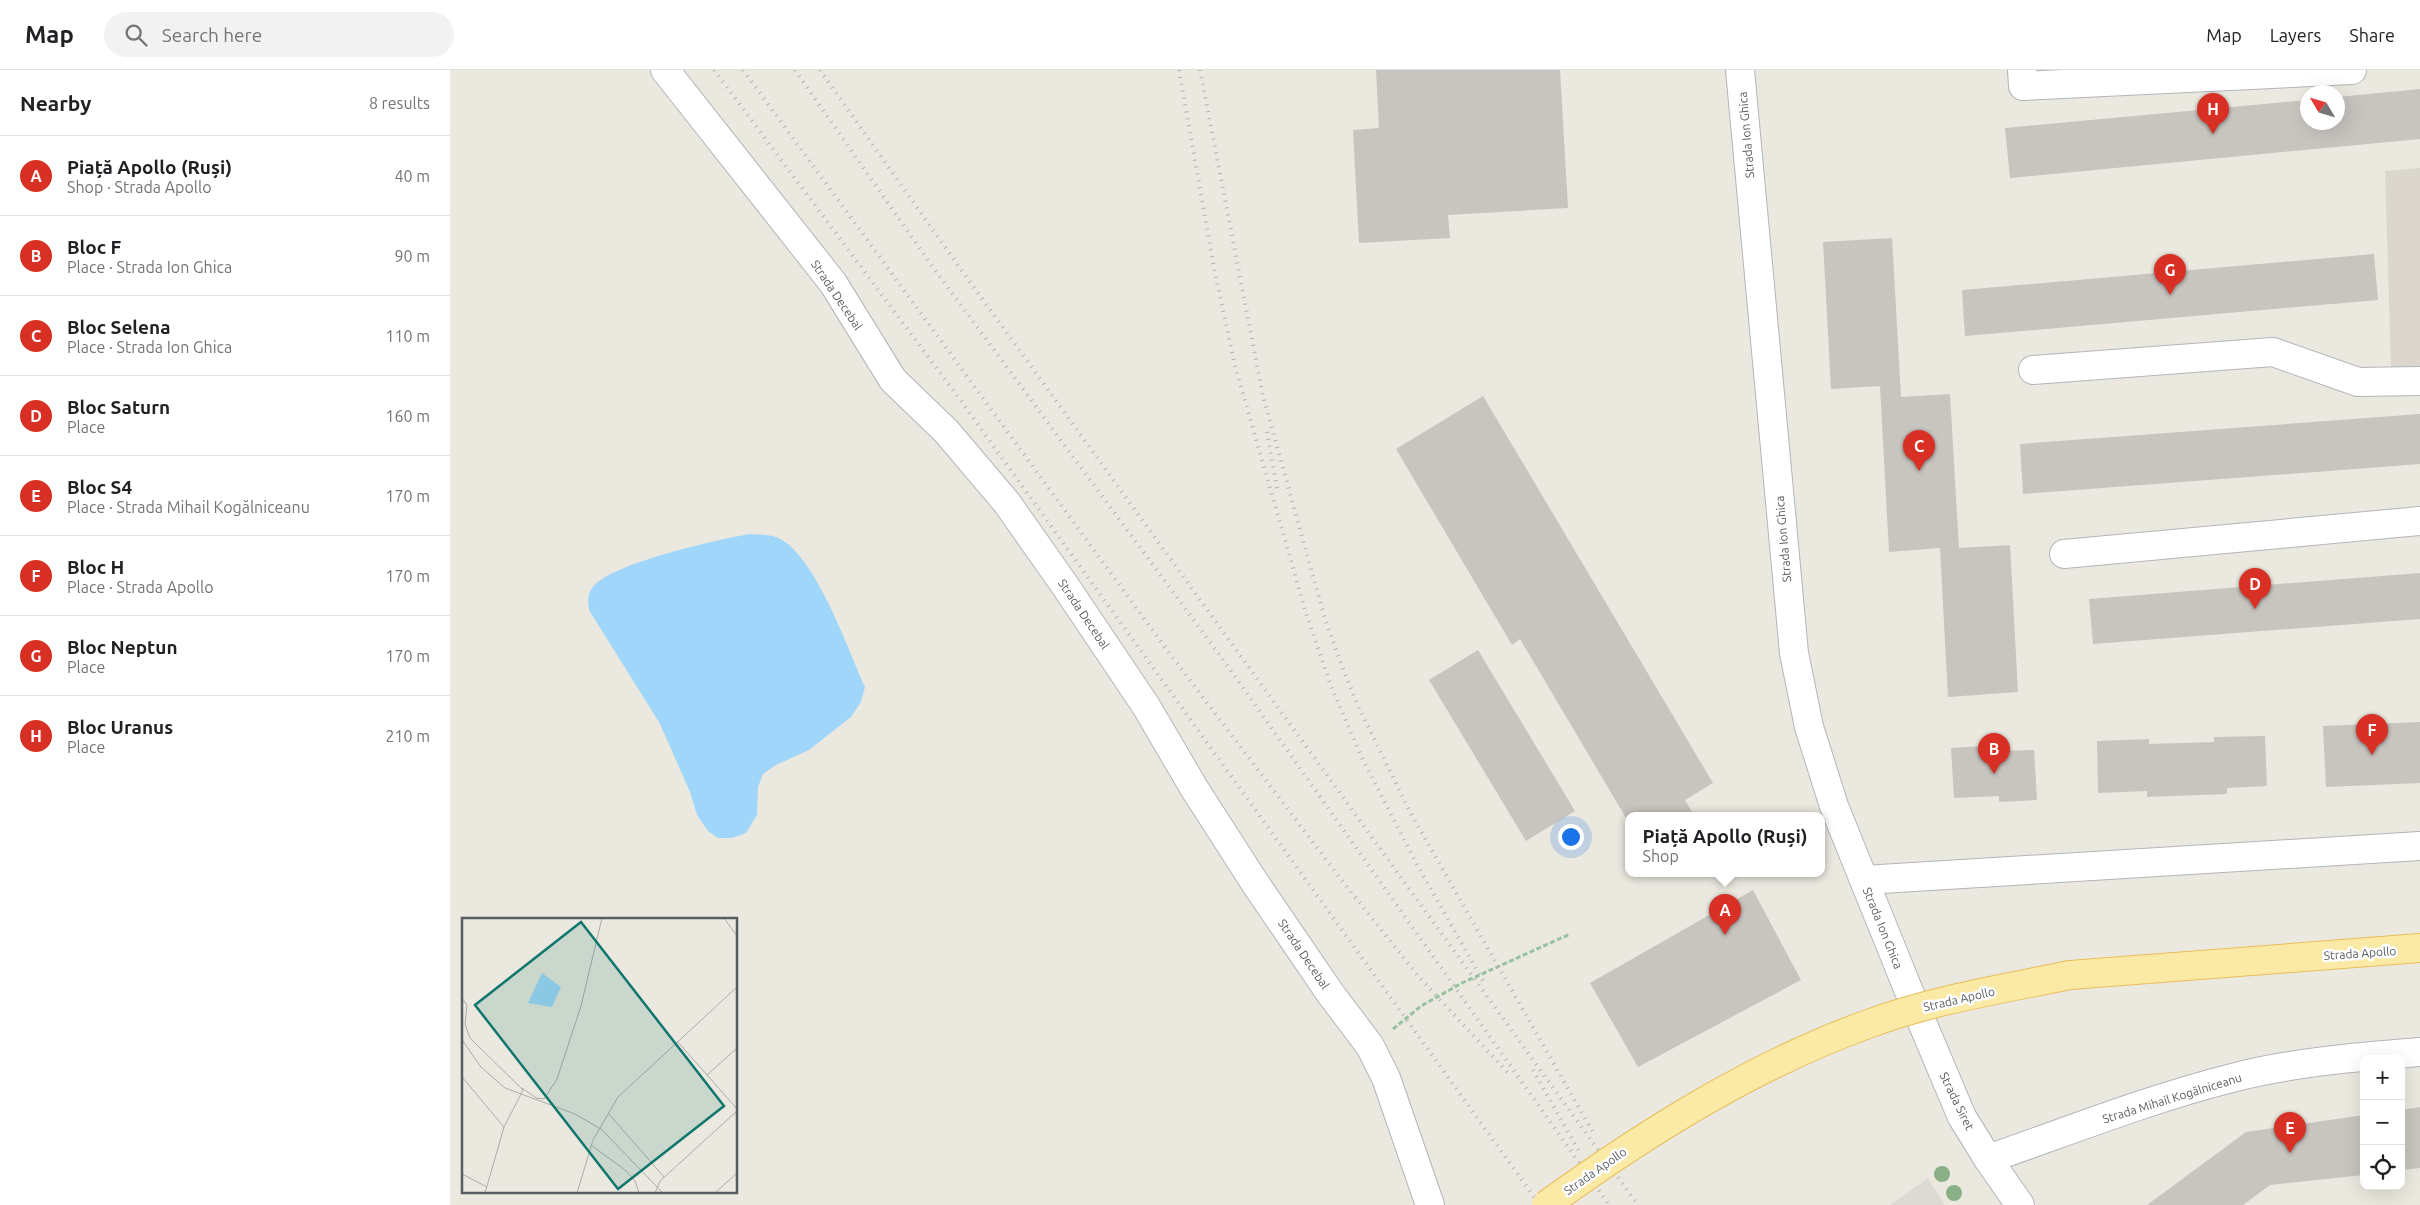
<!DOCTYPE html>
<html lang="en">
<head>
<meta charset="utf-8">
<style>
  :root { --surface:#fff; --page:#f2f2f2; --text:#202124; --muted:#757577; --line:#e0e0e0; --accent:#d93025 }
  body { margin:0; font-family:Ubuntu,sans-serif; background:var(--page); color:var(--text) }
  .controls { position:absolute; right:15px; bottom:15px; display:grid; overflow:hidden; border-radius:10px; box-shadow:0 5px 20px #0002 }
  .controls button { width:45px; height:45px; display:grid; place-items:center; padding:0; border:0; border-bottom:1px solid var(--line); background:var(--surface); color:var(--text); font:25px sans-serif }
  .compass { position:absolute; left:1850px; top:15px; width:45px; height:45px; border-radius:50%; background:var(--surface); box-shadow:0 5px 20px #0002; rotate:308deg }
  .you { position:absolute; left:1120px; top:766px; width:18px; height:18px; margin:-12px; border:4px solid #fff; border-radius:50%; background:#1a73e8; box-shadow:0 0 0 8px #1a73e833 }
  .badge { display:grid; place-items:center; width:32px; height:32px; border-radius:50%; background:var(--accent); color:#fff; font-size:16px; font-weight:700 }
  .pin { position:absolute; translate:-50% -41px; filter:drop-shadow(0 1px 2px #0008) }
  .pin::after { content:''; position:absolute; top:26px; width:18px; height:15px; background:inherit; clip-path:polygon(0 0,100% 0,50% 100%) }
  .popup { position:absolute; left:1175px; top:742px; width:200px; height:65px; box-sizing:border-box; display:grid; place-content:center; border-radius:10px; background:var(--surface); filter:drop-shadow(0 1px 4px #0005); font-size:16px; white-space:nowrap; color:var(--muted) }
  .popup b { font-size:19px; color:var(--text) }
  .popup::after { content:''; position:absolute; left:50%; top:100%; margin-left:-10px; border:10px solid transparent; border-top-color:var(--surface) }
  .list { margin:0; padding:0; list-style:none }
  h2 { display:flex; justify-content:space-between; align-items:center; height:65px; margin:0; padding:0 20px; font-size:21px }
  h2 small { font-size:16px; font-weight:400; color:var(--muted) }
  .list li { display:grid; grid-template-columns:32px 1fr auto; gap:15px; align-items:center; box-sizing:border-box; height:80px; padding:0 20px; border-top:1px solid var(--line) }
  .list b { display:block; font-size:19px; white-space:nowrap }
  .list p { margin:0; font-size:16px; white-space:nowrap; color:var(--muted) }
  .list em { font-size:16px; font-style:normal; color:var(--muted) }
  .icon { flex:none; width:28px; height:28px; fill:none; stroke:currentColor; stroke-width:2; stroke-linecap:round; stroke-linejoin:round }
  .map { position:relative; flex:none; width:1970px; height:1135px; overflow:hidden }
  header { display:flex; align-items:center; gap:30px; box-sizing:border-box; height:70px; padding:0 25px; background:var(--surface); border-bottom:1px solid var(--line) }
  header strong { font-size:24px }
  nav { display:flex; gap:28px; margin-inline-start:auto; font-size:18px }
  .search { width:350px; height:45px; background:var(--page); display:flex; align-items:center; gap:12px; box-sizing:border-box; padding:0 18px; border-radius:28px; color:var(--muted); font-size:19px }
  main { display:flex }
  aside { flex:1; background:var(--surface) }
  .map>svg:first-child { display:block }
  .industrial { fill:#dcdad4 }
  .education { fill:#dbd7ce }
  .water { fill:#a0d6fa }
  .building { fill:#c8c4bf }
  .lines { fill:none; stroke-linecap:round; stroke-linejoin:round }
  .minor-casing { stroke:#b2b6ba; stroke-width:30 }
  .major-casing { stroke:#e9bd5a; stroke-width:30 }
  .path { stroke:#96c2a1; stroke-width:3; stroke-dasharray:5 2.5; stroke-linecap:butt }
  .minor { stroke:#fff; stroke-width:28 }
  .major { stroke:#fbeaa5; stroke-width:28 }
  .rail { stroke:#b1b2b2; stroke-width:4; stroke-dasharray:1 6; stroke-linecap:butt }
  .major-bridge-casing { stroke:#e9bd5a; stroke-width:30; stroke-linecap:butt }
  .major-bridge { stroke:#fbeaa5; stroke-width:28 }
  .tree { fill:#89af84 }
  .labels { text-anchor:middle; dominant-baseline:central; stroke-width:5; stroke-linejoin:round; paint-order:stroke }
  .street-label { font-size:12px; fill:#585c60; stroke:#fff }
  .inset-road { fill:none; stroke:#acaca8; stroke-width:1 }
  .view { fill:#0f766e; fill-opacity:0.15; stroke:#0f766e; stroke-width:2.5 }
  .inset-edge { fill:none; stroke:#585c60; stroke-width:2.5 }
</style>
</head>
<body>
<header>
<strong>Map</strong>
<div class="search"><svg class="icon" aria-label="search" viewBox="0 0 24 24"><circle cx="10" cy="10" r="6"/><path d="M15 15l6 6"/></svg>Search here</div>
<nav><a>Map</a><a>Layers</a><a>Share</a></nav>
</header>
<main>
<aside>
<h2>Nearby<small>8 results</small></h2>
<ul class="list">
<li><span class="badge">A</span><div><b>Piață Apollo (Ruși)</b><p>Shop · Strada Apollo</p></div><em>40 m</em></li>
<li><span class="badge">B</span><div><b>Bloc F</b><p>Place · Strada Ion Ghica</p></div><em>90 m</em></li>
<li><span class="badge">C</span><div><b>Bloc Selena</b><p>Place · Strada Ion Ghica</p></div><em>110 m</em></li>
<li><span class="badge">D</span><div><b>Bloc Saturn</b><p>Place</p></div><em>160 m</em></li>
<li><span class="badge">E</span><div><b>Bloc S4</b><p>Place · Strada Mihail Kogălniceanu</p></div><em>170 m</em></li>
<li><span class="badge">F</span><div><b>Bloc H</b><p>Place · Strada Apollo</p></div><em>170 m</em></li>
<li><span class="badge">G</span><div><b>Bloc Neptun</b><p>Place</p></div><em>170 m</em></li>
<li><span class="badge">H</span><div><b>Bloc Uranus</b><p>Place</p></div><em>210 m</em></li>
</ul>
</aside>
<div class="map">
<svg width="1970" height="1135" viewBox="0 0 1970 1135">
  <rect width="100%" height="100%" fill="#ebe8df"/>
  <path class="industrial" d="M1478 1108 1495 1135H1440Z"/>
  <path class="education" d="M1970 98V297L1941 299 1935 101Z"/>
  <path class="water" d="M300 464C308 465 319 464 326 467 365 482 398 580 415 617L411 632 401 647 359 680 326 695 313 704 308 717 307 745 296 763 282 768H268L258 761 247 745 240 722 210 654 139 540C138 532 137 525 142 518 158 494 269 469 300 464Z"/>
  <g class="building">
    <path d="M926 0H1110L1118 138 998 145 1000 168 909 173 903 60 929 58Z"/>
    <path d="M1970 19V69L1560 108 1555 58 1858 30V52H1888V27Z"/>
    <path d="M1442 168 1451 327 1500 324 1509 478 1560 475 1568 622 1498 627 1490 478 1439 482 1430 316 1381 319 1373 172Z"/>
    <path d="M1924 184 1928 230 1515 266 1512 220Z"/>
    <path d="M1033 326 1263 713 1235 730 1244 745 1242 746H1179V753L1070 569 1062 575 946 379Z"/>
    <path d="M1970 344V394L1573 424 1570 374Z"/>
    <path d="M1970 503V549L1643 574 1639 529Z"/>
    <path d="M1028 580 1125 741 1076 771 979 610Z"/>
    <path d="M1970 652V713L1876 717 1873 656Z"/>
    <path d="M1815 666 1817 716 1777 718V724L1697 727V721L1648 723 1647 671 1699 669V674L1764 672V667Z"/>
    <path d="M1551 675V681L1584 680 1587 730 1549 732V726L1504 728 1501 678Z"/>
    <path d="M1303 820 1351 910 1188 997 1140 913Z"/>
    <path d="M1970 1037V1098L1951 1100V1040Z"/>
    <path d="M1914 1045V1105L1820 1115 1793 1135H1697L1796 1062Z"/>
  </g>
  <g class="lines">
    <g class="minor-casing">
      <g id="minor">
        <path d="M215 0 383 213 443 310 496 361 557 433 616 517 696 636 744 718 805 813 880 923 920 976 936 1008 980 1135"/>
        <path d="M1290 0 1344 583 1359 657 1384 736 1458 919 1512 1047 1538 1089 1570 1135"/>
        <path d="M1572 0 1573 16 1902 0"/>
        <path d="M1583 300 1823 282 1908 312 1970 311"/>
        <path d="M1614 484 1970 451"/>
        <path d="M1414 810 1970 776"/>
        <path d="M1538 1089C1619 1061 1699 1029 1782 1008 1844 992 1907 987 1970 982"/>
      </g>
    </g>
    <g class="major-casing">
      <path id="major" d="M1620 905 1970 878"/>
    </g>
    <path class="path" d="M943 959 971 936 1012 913 1120 864"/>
    <use href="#minor" class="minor"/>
    <use href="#major" class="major"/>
    <g class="rail">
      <path d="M264 0 503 320 1090 1135"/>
      <path d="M293 0 717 580 893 812 969 907 1058 1003"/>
      <path d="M345 0 482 196 774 591 1159 1135"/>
      <path d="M370 0 507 194 1188 1135"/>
      <path d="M729 0 764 198 785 296 856 543 881 616 911 686 965 791 1033 911"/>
      <path d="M750 0 813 326 875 549 892 596 908 636 960 742 1145 1066"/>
      <path d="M817 362 828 424"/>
      <path d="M1083 1000 1130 1083"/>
    </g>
    <g class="major-bridge-casing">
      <path id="major-bridge" d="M1096 1135C1196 1063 1302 996 1418 954 1482 930 1552 919 1620 905"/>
    </g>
    <use href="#major-bridge" class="major-bridge"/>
  </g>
  <g class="tree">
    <circle cx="1492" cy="1104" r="8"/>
    <circle cx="1504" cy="1123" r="8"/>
  </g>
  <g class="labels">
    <g class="street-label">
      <text transform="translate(1296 65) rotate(-95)">Strada Ion Ghica</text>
      <text transform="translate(387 225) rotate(56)">Strada Decebal</text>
      <text transform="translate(1333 469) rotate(-95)">Strada Ion Ghica</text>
      <text transform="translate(634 544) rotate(56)">Strada Decebal</text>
      <text transform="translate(1433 858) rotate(68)">Strada Ion Ghica</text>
      <text transform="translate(1910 883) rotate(-4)">Strada Apollo</text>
      <text transform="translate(854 884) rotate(56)">Strada Decebal</text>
      <text transform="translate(1509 929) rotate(-13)">Strada Apollo</text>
      <text transform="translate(1722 1028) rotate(-17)">Strada Mihail Kogălniceanu</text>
      <text transform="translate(1507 1031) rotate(64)">Strada Siret</text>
      <text transform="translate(1145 1101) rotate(-35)">Strada Apollo</text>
    </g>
  </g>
  <g transform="translate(12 848)">
    <rect width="275" height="275" fill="#ebe8df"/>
    <path d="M80 55 99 69 90 89 66 85Z" fill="#a0d6fa"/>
    <path class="inset-road" d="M262 0 275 18M0 80 5 87 3 106 8 120 61 172 42 209 23 275M0 122 19 149 43 170 113 196 139 211 201 275M215 123 275 191M245 157 275 130M0 159 42 209M60 170 74 180 82 181 95 161 119 88 140 0M146 195 202 259M129 227 163 252 173 263 177 275M0 256 25 269M115 275 131 222 156 179 275 69M193 275 198 263 275 193M253 275 275 255"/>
    <path class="view" d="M119 4 262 188 156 271 13 87Z"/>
    <rect width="275" height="275" class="inset-edge"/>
  </g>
</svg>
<div class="controls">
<button>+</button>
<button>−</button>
<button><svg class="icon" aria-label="locate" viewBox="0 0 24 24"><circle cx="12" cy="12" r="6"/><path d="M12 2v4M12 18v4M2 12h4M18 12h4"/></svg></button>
</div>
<svg class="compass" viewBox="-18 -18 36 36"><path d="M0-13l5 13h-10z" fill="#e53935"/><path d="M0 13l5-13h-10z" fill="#757577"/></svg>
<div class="you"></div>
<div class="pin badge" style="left:1275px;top:865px">A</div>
<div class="popup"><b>Piață Apollo (Ruși)</b>Shop</div>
<div class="pin badge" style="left:1544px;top:704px">B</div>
<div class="pin badge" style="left:1469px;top:401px">C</div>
<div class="pin badge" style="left:1805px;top:539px">D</div>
<div class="pin badge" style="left:1840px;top:1083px">E</div>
<div class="pin badge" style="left:1922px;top:685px">F</div>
<div class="pin badge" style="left:1720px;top:225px">G</div>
<div class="pin badge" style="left:1763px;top:64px">H</div>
</div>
</main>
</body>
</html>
